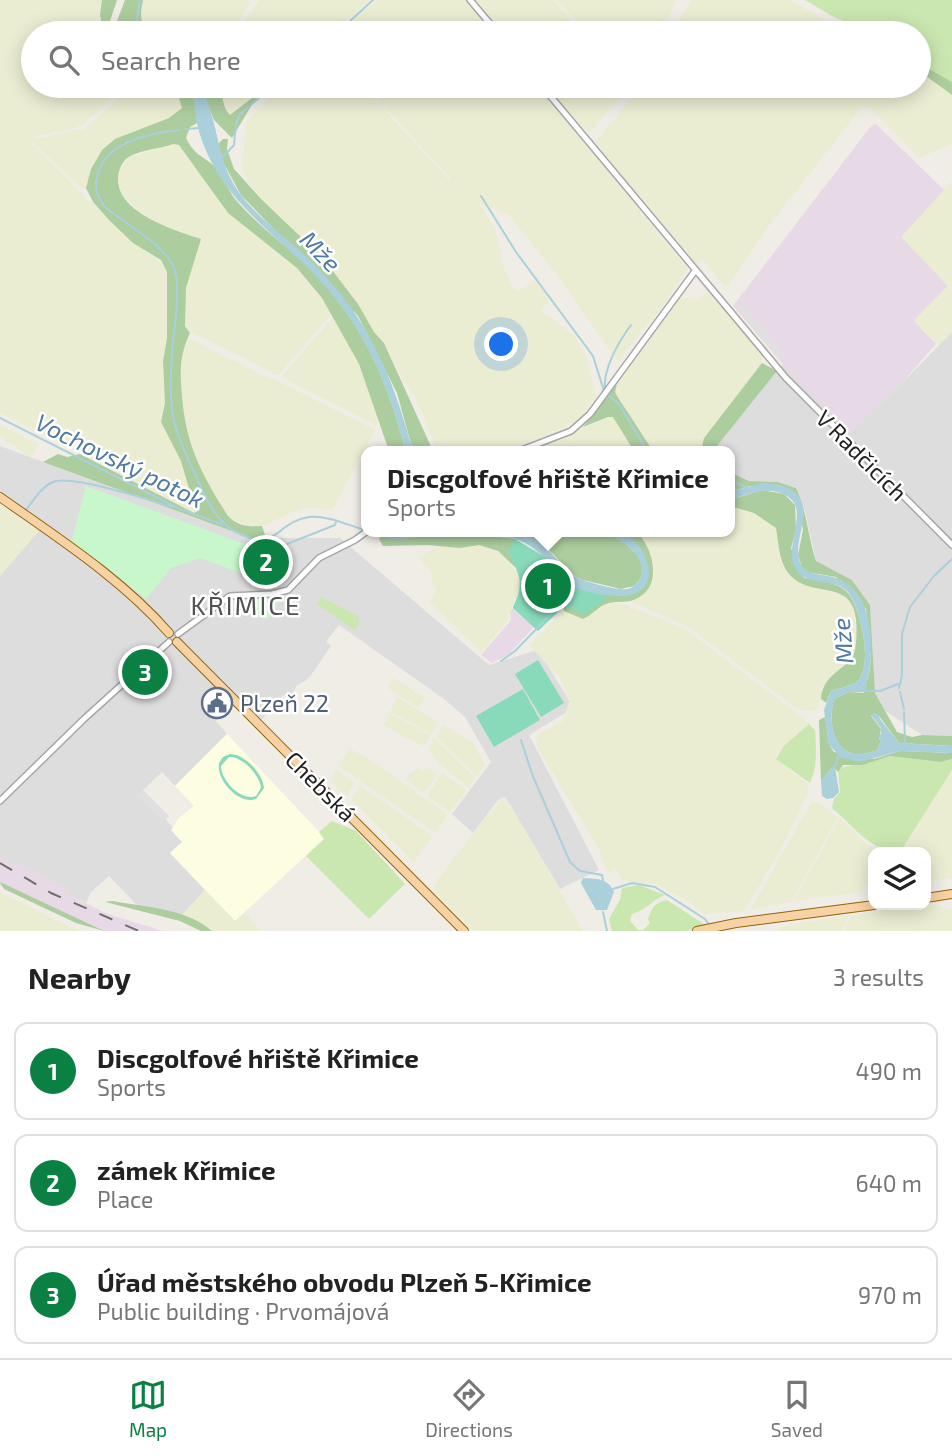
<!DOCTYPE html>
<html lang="en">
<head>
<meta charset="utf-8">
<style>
  :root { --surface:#fff; --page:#f6f6f6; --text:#222; --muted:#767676; --line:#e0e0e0; --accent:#0b8043 }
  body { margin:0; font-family:"Exo 2",sans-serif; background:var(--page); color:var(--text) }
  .controls { position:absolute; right:21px; bottom:21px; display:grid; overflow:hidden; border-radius:14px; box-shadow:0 4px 18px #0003 }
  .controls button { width:63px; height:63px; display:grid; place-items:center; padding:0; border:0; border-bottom:2px solid var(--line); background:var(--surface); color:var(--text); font:35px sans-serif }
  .you { position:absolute; left:502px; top:345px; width:24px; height:24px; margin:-18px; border:5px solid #fff; border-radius:50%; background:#1a73e8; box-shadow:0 0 0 10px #1a73e833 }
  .badge { display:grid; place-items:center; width:46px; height:46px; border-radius:50%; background:var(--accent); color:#fff; font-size:23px; font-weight:700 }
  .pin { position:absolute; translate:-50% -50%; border:4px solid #fff; box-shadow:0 2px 7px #0006 }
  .popup { position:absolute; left:361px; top:446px; width:374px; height:91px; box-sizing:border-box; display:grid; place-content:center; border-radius:14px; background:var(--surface); filter:drop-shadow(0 2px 5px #0005); font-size:23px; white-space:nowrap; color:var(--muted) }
  .popup b { font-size:26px; color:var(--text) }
  .popup::after { content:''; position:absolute; left:50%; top:100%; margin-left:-14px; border:14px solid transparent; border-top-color:var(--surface) }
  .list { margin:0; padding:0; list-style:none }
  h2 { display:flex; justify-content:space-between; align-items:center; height:91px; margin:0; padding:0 28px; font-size:30px }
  h2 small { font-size:23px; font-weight:400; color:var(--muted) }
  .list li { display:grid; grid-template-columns:46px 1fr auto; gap:21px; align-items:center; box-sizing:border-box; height:98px; margin:0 14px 14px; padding:0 14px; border:2px solid var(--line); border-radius:14px }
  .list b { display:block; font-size:26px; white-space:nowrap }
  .list p { margin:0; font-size:23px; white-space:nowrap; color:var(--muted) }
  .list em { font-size:23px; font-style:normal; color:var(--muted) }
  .icon { flex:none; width:38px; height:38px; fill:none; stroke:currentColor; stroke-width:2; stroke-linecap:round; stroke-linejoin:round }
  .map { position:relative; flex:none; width:952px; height:931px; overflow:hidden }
  .search { position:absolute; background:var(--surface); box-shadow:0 4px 18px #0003; left:21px; right:21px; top:21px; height:77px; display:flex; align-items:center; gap:18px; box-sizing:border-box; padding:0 24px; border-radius:38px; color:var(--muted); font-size:26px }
  .sheet { height:427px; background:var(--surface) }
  nav { display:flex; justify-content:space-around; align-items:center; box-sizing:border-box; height:98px; border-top:2px solid var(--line); background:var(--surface); font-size:19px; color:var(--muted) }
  nav a { display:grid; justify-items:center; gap:4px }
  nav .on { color:var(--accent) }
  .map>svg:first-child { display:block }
  .residential { fill:#dedddd }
  .industrial { fill:#e8d9e6 }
  .education { fill:#fdfde2 }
  .farmland { fill:#ebedd3 }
  .grass { fill:#cbe7b0 }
  .forest { fill:#accd9e }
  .park { fill:#c7f7ca }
  .pitch { fill:#89daba; fill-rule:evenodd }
  .parking { fill:#e0e0e0 }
  .water { fill:#aad0db }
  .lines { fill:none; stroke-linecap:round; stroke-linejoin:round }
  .stream { stroke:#aad0db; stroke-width:2 }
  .minor-casing { stroke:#a7a7a7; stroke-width:8 }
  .major-casing { stroke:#936409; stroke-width:10 }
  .minor { stroke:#fff; stroke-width:5 }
  .major { stroke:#f7d2a5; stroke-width:8 }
  .rail { stroke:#6e6e6e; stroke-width:2; stroke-dasharray:14 14; stroke-linecap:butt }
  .labels { text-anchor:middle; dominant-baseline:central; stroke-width:5; stroke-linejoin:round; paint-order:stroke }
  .street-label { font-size:23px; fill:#202020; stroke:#fff }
  .service-label { font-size:23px; fill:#4e5e75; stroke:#fff; text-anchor:start }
  .water-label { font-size:24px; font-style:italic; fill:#4e7aa3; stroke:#fff }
  .quarter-label { font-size:26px; letter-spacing:2px; fill:#535353; stroke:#fff }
</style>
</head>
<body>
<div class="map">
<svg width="952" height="931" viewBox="0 0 952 931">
  <rect width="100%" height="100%" fill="#f0ede7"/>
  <g class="residential">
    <path d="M952 332V736L922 735 884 710 875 693 870 605 852 580 816 561 805 511 796 488 778 482 749 481 730 472V451H713L783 364 794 377 899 386Z"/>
    <path d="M0 446 251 538H340L489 665 534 651 542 656 570 702 569 705 567 712 529 735 599 870 560 889 505 797 498 800 473 833 452 814 491 762 465 717 444 699 339 625 326 642 331 646 311 675 305 681 297 685 290 699 283 695 259 723 237 701 216 721 227 734 175 786 162 772 142 791 173 828 171 830 182 842 170 853 205 890 182 915 138 906 109 876 91 892 86 903 68 895 67 890 17 863 0 879V574L41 526 0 494Z"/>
  </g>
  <g class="industrial">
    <path d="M876 124 944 190 902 237 948 286 915 322 936 344 899 386 850 434 794 377 733 306 871 126Z"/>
    <path d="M513 608 534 627 509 654 492 663 481 655 511 620 510 612Z"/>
    <path d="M0 857 14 866 17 862 28 868 67 890 68 895 108 914 163 931H103L4 888 0 885Z"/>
  </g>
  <path class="education" d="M227 734 325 838 235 921 170 853 182 842 171 830 179 818 194 806 175 786Z"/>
  <g class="farmland">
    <path d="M0 0H102L100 15 101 33H33V86H120L102 108 82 125 70 130 39 135 34 139 85 129 114 102 123 86H159L175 95 181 102 182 108 176 113 169 118 136 131 91 169 86 188H81L31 141 30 142 68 179 87 200 97 206 122 233 163 264 167 275 166 294 167 338 163 361 165 403 161 417 164 429 181 461 192 499 199 510 198 512 195 513 0 413Z"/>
    <path d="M143 0H247L250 4 230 33H152L144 27 139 13Z"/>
    <path d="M259 0H371L331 33H236Z"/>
    <path d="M377 0H464L492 33H337Z"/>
    <path d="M476 0H554L583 33H503Z"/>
    <path d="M556 0H677L660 33H587Z"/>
    <path d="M691 0H791L831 24 856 33H672Z"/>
    <path d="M919 71 952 95V144L919 158 871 109 863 106 774 219 726 288 702 259 697 264 597 146 596 141 642 86H919Z"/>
    <path d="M218 86H268L230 115 225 110 223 93Z"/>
    <path d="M281 86H363L449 180 450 178 365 86H537L688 269 650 324 648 322 618 362 557 275 508 214 481 205 496 231 504 268 511 284 517 291 536 281 549 300 540 310 574 335 587 358 596 398 578 420 557 431 505 451H438L415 397 403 380 384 343 374 332 358 304 322 257 262 200 247 181 242 166 246 121Z"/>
    <path d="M547 86H627L628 88 589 134Z"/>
    <path d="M173 144 182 147 222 206 236 220 297 268 314 287 332 313 278 375 187 330 184 318 186 288 201 240 161 225 136 210 122 193 118 185V175L125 161 129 157Z"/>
    <path d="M952 181V332L939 345 915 322V319L948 286 901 237Z"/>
    <path d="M706 293 711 294 756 347 763 356 762 363 704 437 701 451H653L617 396 615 392 617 384 681 297 698 301Z"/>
    <path d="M334 316 359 364 372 398 378 426 281 377Z"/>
    <path d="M189 340H194L224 357 237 361 261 375 273 379 375 430 332 510 312 507 300 509 262 526H255L234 522 228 516 201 471 186 431 179 368 182 349Z"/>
    <path d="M610 417 614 418 634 451H529Z"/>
    <path d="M0 424 39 444 32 456H27L0 436Z"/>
    <path d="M0 504 39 531 0 576Z"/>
    <path d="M730 506 754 513 776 528 783 566 807 585 842 595 847 601 849 599 853 607 857 637 853 657 833 674 823 687 821 699 817 710 810 711 795 707 690 628 630 601 641 597 654 575 646 541 637 532H730Z"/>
    <path d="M479 545 490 548 505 556 518 572 521 582 515 604 509 613 508 621 481 652 429 602 437 590 433 586 431 573 418 557 440 546 460 548Z"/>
    <path d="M612 602 628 606 685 629 810 723 774 757 806 783 809 791 780 851 744 911 725 913 721 909V913L704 915 689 902 657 885 623 881 615 869 609 874 603 862 600 851 538 749 536 738 539 733 562 722 570 700 560 678 529 645 564 611 583 619 604 605Z"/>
    <path d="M393 678 404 684 399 694 405 685 415 691 410 701 416 692 426 697 419 708 387 688Z"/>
    <path d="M397 697 438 722 432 734 390 712Z"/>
    <path d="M389 713 431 735 423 746 402 736 384 725Z"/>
    <path d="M444 725 473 743 485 765 477 776 436 737Z"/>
    <path d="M434 738 475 777 469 788 440 765 428 750Z"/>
    <path d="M349 748 372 761 448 815 437 831 435 832 338 766Z"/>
    <path d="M421 764 419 769 422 771 427 766 437 775 424 793 405 779Z"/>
    <path d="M336 770 355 783 347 796 332 783 331 777Z"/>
    <path d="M952 770V878L928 882 926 852H900Z"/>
    <path d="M442 772 467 791 450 812 427 796Z"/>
    <path d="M360 786 430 834 432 837 415 861H412L351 799Z"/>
    <path d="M502 797 511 806 583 931H473L436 893 434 888 437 880Z"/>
    <path d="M812 801 819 803 838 817 792 901 750 910Z"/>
    <path d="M839 818 869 846 883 852H873V871L862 892 794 901Z"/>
    <path d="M205 890 235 921 245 912 261 931H212L205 925 182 915Z"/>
    <path d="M0 892 76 929 83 931H0Z"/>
    <path d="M926 903 952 910V931H844L852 915Z"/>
    <path d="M850 915 841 931H778L780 927 810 921Z"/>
  </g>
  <g class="grass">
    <path d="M805 0H952V82L919 63V33H869L832 16Z"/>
    <path d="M321 597 358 616 360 622 355 630 357 632 317 604Z"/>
    <path d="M809 724 815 730C816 748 818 766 810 783L776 759 784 746Z"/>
    <path d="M890 756 941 762 952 759V770L900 852C870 852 853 825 832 808L834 799 840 792 838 772 840 768Z"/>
    <path d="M332 821 356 831 405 884 369 919 306 856 324 839 319 832Z"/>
    <path d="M639 885 665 895C652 900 648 909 632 914L630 921 638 930H643L650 923 648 919C652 908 655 902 667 900L707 926 686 931H612L609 919 620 900 622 888Z"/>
  </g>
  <g class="forest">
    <path d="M102 0H117L110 21 113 33H104L100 15Z"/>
    <path d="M125 0H143C140 15 139 24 152 33H121L117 21Z"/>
    <path d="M919 63 952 82V95L919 71Z"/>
    <path d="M159 86H192C196 98 195 110 197 123L190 127 186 138C194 154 199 154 212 164 222 172 227 189 235 199 256 224 283 243 306 265 363 322 385 375 406 451H389L359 364 322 298 297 268 228 213 179 145 173 144C160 149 137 150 126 159 121 164 118 172 118 179 117 213 176 231 201 239L186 288 185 326 190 333C179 356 180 372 182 396 186 446 202 475 228 516 237 526 249 527 262 526L266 538H251L43 462 58 454 67 457 80 454 194 513 199 510 192 499 181 461 161 422 165 403 163 361 167 338V272L161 260 133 243 109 220 93 202 86 188 91 169 102 150 115 139 169 118 182 108 179 98Z"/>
    <path d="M200 86H218C224 95 222 108 230 115L264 89 253 103 232 138 214 120Z"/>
    <path d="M223 139H228L227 149 234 169 262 200 322 257 358 304 374 332 384 343 433 451H413L397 393 358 316 241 195 222 160 218 144Z"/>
    <path d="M762 363 777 371 713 451H701L704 438Z"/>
    <path d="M617 384 615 392 617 396 653 451H634L613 417H608L583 427Z"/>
    <path d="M730 472 749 481 778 482 796 488C807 511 808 537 816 561L852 580 870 605 875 693 897 732 912 737 922 735 952 736V746L899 743 879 716 874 713 871 716 881 729 879 739 881 741 877 750C838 767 826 730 834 699L849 692 864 693 870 669 871 652 866 609 836 577 807 572 802 567 798 555 803 530 797 495 750 486 730 492Z"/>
    <path d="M762 490 784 494 795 505 796 529 791 548 804 578C817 581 834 581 845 590 861 603 874 667 857 682 851 686 838 689 831 691L826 703 821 699C822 677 841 671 853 657 857 645 857 632 856 619 852 580 814 597 793 578 779 566 779 545 776 528L754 513 730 506V500Z"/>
    <path d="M385 532H441L446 535 478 534 515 539 549 614 513 608 521 589V582L516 568 498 551 479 545 460 548 428 545 383 546 379 539Z"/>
    <path d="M517 532H538L544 535 552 532H606L625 543 640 558 642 573 640 579 634 586 621 589 583 580 576 577 550 551 534 539Z"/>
    <path d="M620 532H637C653 548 663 585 638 598 628 604 616 600 606 604 598 607 592 615 583 619L564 611V604L579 588C605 592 640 607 649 573L629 537Z"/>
    <path d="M825 717 829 745 834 752 874 759 900 751 952 753V759L941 762 890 756 862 765H843L838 772 833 766 821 781 819 720Z"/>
    <path d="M0 882 104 931 76 923 4 889Z"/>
    <path d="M112 901C144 907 186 908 212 931H201L180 921 105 902Z"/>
  </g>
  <g class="park">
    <path d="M86 486 253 547 244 574 200 558 171 568 146 599 71 543Z"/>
    <path d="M284 595 268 619 254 615 238 601V598Z"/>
  </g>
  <g class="pitch">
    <path d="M515 539 545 557 579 588 606 595 604 601 585 614 570 608 561 609 538 631 513 608C525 582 520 576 508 551Z"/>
    <path d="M538 660 564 703 541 717 515 674Z"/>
    <path d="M523 689 540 720 494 747 476 716Z"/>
    <path d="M230 754C245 754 263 774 264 788L256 799C239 805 216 780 219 763L223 757ZM229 757C242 756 260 775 261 788L256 796C242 802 221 781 221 766Z"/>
  </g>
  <g class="parking">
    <path d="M741 303 781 349 777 356 736 307Z"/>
    <path d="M143 790 169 816 164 821 136 796Z"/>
  </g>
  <g class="water">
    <path d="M192 86H200C220 122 215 161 241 195 260 220 289 239 311 261 370 320 391 373 413 451H406C385 376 363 321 305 265 272 233 234 205 212 163 204 148 197 129 195 112 194 102 195 95 192 86Z"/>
    <path d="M762 483C770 484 781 484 788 488 822 505 787 543 802 566 809 577 831 574 841 580 871 595 873 637 870 666 869 676 865 683 867 692H849L834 699C826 730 838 767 877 750L881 741 878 736 881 734V728L871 715 874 713 879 716 880 719 899 743 952 746V753L900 751 860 762 842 758 829 745 824 710 831 691C839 689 851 686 857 682 874 667 861 604 846 590 832 578 807 586 797 571 780 549 812 511 787 496 769 485 748 494 730 500V492Z"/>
    <path d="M441 532C461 532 499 528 517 532 543 537 556 562 576 577 584 582 619 591 628 589 634 587 637 583 640 579 647 554 624 543 606 532 611 532 617 531 622 533 646 543 664 585 631 595 617 599 580 592 568 584 563 580 559 573 554 568 544 556 531 544 516 539 500 534 449 538 441 532Z"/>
    <path d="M833 766 835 767 839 792 833 798 827 799 822 796 821 781Z"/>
    <path d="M583 878C597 879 608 878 614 892L607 910H596L581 883Z"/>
  </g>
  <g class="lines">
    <g class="stream">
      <path d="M135 33 140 0"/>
      <path d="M337 33 373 0"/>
      <path d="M174 86 196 93"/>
      <path d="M186 129 199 128"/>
      <path d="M180 130C149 133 104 142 97 177 94 190 98 198 105 207 125 224 168 246 175 271 181 296 173 330 172 356 170 374 170 408 175 425 180 443 189 461 197 479 207 502 218 525 242 535 278 551 276 522 309 517 327 515 348 525 365 530"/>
      <path d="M220 160 234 145 236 124 239 115 273 86"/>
      <path d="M481 196 516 252 593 356 604 391"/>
      <path d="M605 391C602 370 619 341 631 325"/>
      <path d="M608 395 619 404 647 451"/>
      <path d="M0 418 178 508 223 525"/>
      <path d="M730 480 748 488"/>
      <path d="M26 510C34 500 41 487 53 482 71 474 150 500 172 507"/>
      <path d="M370 532 395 539 444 533"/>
      <path d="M265 542 273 546H282L335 525 336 522"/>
      <path d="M501 661 515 651 578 586"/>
      <path d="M899 688 902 675V634L910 607 934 576 952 559"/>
      <path d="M867 691H880L898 684"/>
      <path d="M900 692 904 709"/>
      <path d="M904 712 905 743"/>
      <path d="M521 740 532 774 570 862 580 871 602 875 603 881"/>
      <path d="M835 766 839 754"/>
      <path d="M613 889 632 883 655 887 705 919 709 925"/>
      <path d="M603 912 607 931"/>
    </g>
    <g class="minor-casing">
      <g id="minor">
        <path d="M470 0 498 33"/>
        <path d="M542 86 786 378 952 545"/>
        <path d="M519 451 571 431 590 414 695 271"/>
        <path d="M178 634 230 596 272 594 288 590 319 558 355 540 366 532"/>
        <path d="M0 801 84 719 169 642"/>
      </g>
    </g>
    <g class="major-casing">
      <g id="major">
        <path d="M0 497C58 538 122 579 169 633"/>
        <path d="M177 642 464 931"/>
        <path d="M926 898 952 894"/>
        <path d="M697 931 736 923 874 905"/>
      </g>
    </g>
    <use href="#minor" class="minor"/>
    <use href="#major" class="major"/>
    <path class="rail" d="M0 863 51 893 139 931"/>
  </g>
  <defs>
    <g id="civic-ring" transform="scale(1.575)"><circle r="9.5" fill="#fff" stroke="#5c6f8a" stroke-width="1.5"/><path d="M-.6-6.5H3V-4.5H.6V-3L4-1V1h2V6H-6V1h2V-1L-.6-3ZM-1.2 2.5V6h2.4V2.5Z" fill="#5c6f8a"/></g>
  </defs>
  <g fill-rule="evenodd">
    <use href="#civic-ring" x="217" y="703"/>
  </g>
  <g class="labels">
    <g class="street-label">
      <text transform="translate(862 455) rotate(45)">V Radčicích</text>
      <text transform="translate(321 786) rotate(45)">Chebská</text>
    </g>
    <g class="service-label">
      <text x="240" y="703">Plzeň 22</text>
    </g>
    <g class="water-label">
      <text transform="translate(321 251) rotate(46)">Mže</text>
      <text transform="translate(120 460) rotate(26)">Vochovský potok</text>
      <text transform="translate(842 641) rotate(-95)">Mže</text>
    </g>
    <g class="quarter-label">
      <text x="246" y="604">KŘIMICE</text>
    </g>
  </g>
</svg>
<div class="controls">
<button><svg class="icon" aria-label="layers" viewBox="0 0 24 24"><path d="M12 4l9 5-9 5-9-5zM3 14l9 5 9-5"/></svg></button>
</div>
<div class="you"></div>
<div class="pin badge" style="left:548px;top:586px">1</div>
<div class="popup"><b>Discgolfové hřiště Křimice</b>Sports</div>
<div class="pin badge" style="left:266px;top:562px">2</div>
<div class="pin badge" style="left:145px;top:672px">3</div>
<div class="search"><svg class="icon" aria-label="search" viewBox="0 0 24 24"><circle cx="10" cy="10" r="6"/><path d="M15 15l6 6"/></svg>Search here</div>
</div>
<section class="sheet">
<h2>Nearby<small>3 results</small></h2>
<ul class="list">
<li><span class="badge">1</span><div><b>Discgolfové hřiště Křimice</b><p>Sports</p></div><em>490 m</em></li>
<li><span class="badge">2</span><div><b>zámek Křimice</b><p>Place</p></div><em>640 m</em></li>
<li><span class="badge">3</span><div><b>Úřad městského obvodu Plzeň 5-Křimice</b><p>Public building · Prvomájová</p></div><em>970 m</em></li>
</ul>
</section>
<nav>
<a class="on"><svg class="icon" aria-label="map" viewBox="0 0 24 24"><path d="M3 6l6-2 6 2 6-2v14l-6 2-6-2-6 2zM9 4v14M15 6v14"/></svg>Map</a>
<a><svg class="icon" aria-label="directions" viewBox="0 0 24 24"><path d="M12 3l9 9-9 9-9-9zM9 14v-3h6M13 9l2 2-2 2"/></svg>Directions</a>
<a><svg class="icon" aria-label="saved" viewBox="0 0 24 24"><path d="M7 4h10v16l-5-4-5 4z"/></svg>Saved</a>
</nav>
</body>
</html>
